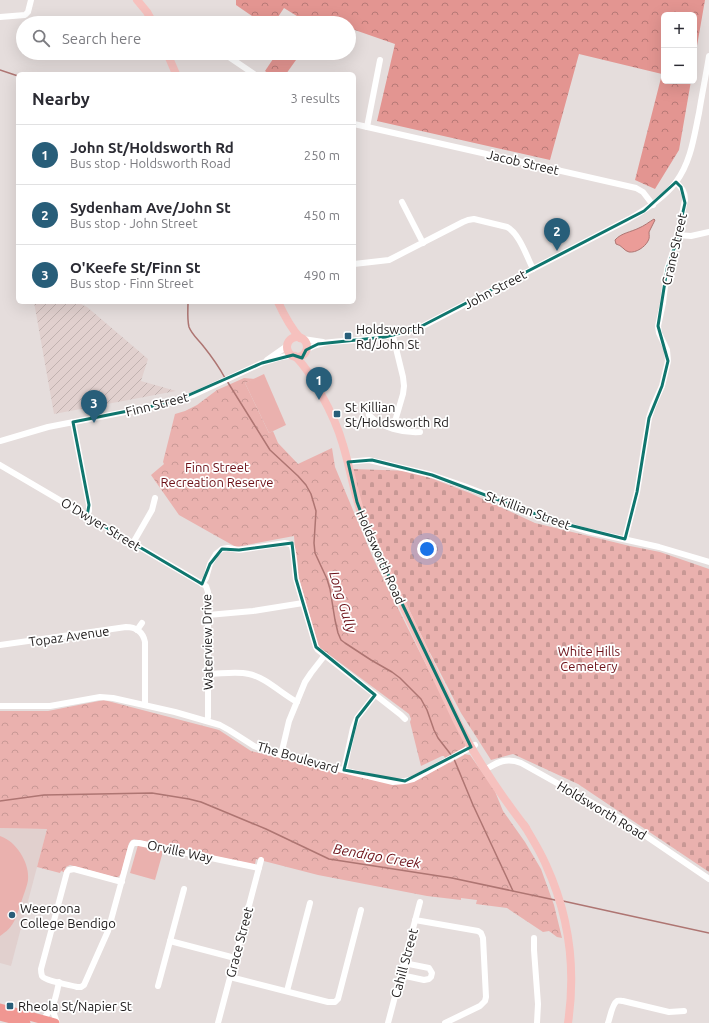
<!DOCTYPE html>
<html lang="en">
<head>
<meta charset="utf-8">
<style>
  :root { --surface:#fff; --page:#f2f2f3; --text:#2b2b33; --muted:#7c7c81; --line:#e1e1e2; --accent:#285e79 }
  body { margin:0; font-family:Ubuntu,sans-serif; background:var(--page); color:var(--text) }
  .controls { position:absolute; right:12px; top:12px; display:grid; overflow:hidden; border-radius:6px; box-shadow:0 4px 16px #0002 }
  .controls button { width:36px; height:36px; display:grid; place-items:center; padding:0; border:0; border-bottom:1px solid var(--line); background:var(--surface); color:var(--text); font:20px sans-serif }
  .you { position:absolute; left:427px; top:549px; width:14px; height:14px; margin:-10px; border:3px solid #fff; border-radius:50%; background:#1a73e8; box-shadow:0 0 0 6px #1a73e833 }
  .badge { display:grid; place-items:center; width:26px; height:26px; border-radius:50%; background:var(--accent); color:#fff; font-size:13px; font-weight:700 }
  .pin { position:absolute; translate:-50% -33px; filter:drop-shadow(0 1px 2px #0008) }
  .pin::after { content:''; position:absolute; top:21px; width:14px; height:12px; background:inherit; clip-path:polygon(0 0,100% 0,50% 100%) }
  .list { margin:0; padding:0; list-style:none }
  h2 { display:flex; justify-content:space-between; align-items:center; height:52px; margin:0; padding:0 16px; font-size:17px }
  h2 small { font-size:13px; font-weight:400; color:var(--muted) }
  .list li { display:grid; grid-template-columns:26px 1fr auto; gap:12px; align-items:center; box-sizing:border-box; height:60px; padding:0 16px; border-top:1px solid var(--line) }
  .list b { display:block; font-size:15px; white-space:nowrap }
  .list p { margin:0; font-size:13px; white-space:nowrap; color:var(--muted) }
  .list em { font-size:13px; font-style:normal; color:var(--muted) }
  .icon { flex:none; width:22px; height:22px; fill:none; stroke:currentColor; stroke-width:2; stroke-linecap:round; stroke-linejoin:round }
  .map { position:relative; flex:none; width:709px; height:1023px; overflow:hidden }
  .search { position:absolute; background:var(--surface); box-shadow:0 4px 16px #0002; left:16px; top:16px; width:340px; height:44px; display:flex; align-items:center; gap:10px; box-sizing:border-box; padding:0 14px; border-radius:22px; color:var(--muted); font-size:15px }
  .panel { position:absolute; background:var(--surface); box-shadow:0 4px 16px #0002; left:16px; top:72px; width:340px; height:232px; border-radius:6px }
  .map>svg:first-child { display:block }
  .built { fill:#e1d0ce }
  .industrial { fill:url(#industrial-furrows) }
  .grass { fill:#eab1ae }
  .forest { fill:url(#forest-crowns) }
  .cemetery { fill:url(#cemetery-stones) }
  .park { fill:url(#park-crowns) }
  .water { fill:#eb9c98; stroke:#ae7572 }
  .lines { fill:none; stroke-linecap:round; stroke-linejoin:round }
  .stream { stroke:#ae7572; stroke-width:1.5 }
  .minor { stroke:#fff; stroke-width:6 }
  .major { stroke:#f6c1be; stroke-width:8 }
  .highway { stroke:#f09792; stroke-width:9 }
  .marked { fill:none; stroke:#0f766e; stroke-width:3; stroke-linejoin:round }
  .poi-dot { fill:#285e79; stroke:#fff; stroke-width:1.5 }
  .labels { text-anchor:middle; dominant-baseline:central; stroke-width:3.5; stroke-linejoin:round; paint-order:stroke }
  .street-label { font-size:13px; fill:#1e1b1b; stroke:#fff }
  .poi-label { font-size:13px; fill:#1e1b1b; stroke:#fff; text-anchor:start }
  .park-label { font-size:13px; fill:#6d1118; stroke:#fff }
  .water-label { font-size:14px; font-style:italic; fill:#6c1017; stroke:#fff }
</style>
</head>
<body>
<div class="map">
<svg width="709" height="1023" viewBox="0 0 709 1023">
  <defs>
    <pattern id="industrial-furrows" width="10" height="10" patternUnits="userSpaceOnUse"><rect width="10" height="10" fill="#e1d0ce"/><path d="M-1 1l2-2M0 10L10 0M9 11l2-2" fill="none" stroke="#c1b2b0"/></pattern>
    <pattern id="forest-crowns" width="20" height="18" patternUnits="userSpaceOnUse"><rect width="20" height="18" fill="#e39591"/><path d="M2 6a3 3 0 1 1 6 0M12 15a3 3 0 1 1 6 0" fill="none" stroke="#b77976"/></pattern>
    <pattern id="cemetery-stones" width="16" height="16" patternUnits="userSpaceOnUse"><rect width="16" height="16" fill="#eab1ae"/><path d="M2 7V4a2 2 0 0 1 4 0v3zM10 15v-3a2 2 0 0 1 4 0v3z" fill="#c89895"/></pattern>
    <pattern id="park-crowns" width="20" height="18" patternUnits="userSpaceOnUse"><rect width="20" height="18" fill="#eab1ae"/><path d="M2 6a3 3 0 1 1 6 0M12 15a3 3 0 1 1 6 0" fill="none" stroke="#c89895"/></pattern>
  </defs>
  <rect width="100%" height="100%" fill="#e5dddc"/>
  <path class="built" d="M0 828 47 829 11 966 0 963Z"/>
  <path class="industrial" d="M34 302H77L87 307 148 359 141 381 176 391 54 414Z"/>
  <g class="grass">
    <path d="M264 374 286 425 269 433 245 383Z"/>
    <path d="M0 836C16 841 30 863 28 880 27 887 23 896 21 903 16 918 14 927 0 936Z"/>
    <path d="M138 845 162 850V855L155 880 130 873Z"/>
  </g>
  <g class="forest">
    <path d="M236 0H705L694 63V15H664V81H691L679 150 655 189 635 180 662 74 579 54 550 160 377 121 395 44 349 28V23H335L325 20 323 23H297L300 18 284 8 274 23H262L236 5Z"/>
    <path d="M277 53H301L286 74H269L265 71Z"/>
  </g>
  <path class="cemetery" d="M352 469 412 471 470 493 535 523 630 546 660 552 709 569V872L578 784 513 754 491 760 461 713 427 647 364 515Z"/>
  <g class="park">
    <path d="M244 378 255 379 245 383 269 433 273 431 278 443 298 464 332 448 335 467 373 558 466 745 464 748 445 758 444 756H442L421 766 410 722 411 719 409 714 319 647 318 645 297 571 294 536 236 547 218 537 179 515 151 475 164 464 163 462 175 414 185 411 197 405 217 390Z"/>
    <path d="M104 700 219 730 251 751 394 784 449 762 450 763 464 755V754L470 755 494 789 503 811 525 842 541 869 554 905 562 938 557 937 549 931 543 932 507 908 476 904 477 900 461 898V900L427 896 318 875 256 859 255 864H252L134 839 132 840 129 843 121 874 118 877H114L70 865 66 867 64 872 61 871 60 873 37 867 47 829 0 828V711H48Z"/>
  </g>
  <path class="water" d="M654 219 655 220C653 224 651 228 649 232 649 235 650 238 648 241 645 247 636 253 629 252 624 251 622 245 616 244L615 240C621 233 631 232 639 228 644 226 649 222 654 219Z"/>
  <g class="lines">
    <g class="stream">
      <path d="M0 70 18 76"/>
      <path d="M188 302C188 310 187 319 189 327 192 335 199 340 204 347 212 357 219 367 225 378"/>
      <path d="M227 381 270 450 298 476 306 485 311 494 316 511 314 543 315 553 327 579 330 589 335 620 338 633 341 640 345 643 371 660 392 672 400 678 421 699 427 710 434 730 438 738 452 756"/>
      <path d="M454 759 473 805 513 891"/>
      <path d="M0 801 44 795 152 793 189 799 201 802 266 829 329 859 452 878 555 900"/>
      <path d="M563 901 622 914 709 933"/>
    </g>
    <g class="minor">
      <path d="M0 17 25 15 28 12 31 0"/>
      <path d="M156 23C164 20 170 18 178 23"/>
      <path d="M223 53 254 74"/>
      <path d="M354 124 636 188 643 192 653 205"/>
      <path d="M367 127 380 60"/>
      <path d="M402 202 423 243"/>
      <path d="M678 235 691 236 709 232"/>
      <path d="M354 264 389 260 463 222 468 220 474 219 507 227C519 233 527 257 533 269"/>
      <path d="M393 336 403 377 404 386 403 394 393 428"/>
      <path d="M303 339 323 342"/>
      <path d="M306 350C321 340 339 342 357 340 380 338 402 335 423 326L629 219C647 209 664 198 676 182 691 162 694 136 699 113 702 94 706 75 709 56"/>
      <path d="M267 360 287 346"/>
      <path d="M369 415C381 428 404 433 420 432"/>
      <path d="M73 422 89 505V511L87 516"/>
      <path d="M0 441 48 427 166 404 193 395 262 363 282 357 293 355"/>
      <path d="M347 462 369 460 432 475 464 486 557 522 587 531 659 547 709 562"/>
      <path d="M0 465C67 504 133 543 199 582L206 586 208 592V717L207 721"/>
      <path d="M625 539 637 492 649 418 653 406 662 386 668 361 667 350 659 333 658 326 663 303 667 269 676 243 685 200C685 192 682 188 676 182"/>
      <path d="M133 543 152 510 155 498"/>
      <path d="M202 584 206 578 210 564 216 554 222 549 228 548 239 550 285 543C287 544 289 543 291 545 294 548 295 573 296 579L316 647 318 650 401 715 405 719"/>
      <path d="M208 615 253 611 303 603"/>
      <path d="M137 630 142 623"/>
      <path d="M0 645 126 627C136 627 143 632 145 642V705"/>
      <path d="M208 674C221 674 236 671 249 674 265 677 282 694 297 702"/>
      <path d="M0 706H50L100 697 113 698 175 712 220 725 229 730 254 746 267 751 288 757 393 782 405 781 413 779 475 745"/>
      <path d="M281 755 289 721 305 682 311 673 325 655"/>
      <path d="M344 770 353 728 357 718 375 695"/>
      <path d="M485 770C497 762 507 757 521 763L621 819 709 879"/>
      <path d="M122 882 74 869 69 870 67 872 41 969C41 971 41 973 42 976 45 981 70 985 77 987H81L84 985 108 931 131 847 133 843H139L259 868"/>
      <path d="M415 920 478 931 481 933 483 938 486 997 485 1001 480 1006 445 1023"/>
      <path d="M534 938V950L538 1004 537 1023"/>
      <path d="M170 941 235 958"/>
      <path d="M401 975 424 980 429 979 431 977 432 973 429 968 404 963"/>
      <path d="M230 977 328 1002H335L338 999 361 910"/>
      <path d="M158 986 184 889"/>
      <path d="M287 991 310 903"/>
      <path d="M54 1006V1014L57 1023"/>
      <path d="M42 1020C54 1009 56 997 59 982"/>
      <path d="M218 1023 261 860"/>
      <path d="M388 1023 420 902"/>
      <path d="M608 1023C610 1018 612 1004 617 1001 618 1000 621 1001 623 1001L669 1012 684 1011"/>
    </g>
    <g class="major">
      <path d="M137 0 147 12 153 23"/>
      <path d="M167 53 176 74"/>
      <path d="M278 302C284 315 290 327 300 338"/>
      <circle cx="297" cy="347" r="10"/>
      <path d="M295 356C306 367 314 380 321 394 330 410 338 427 343 445 351 471 355 499 365 525L457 721C476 759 500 794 526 828"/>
      <path d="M524 825C532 838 540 851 546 865 569 915 576 969 568 1023"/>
    </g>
    <g class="highway">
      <path d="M0 1008 55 1023"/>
      <path d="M0 1016 26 1023"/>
    </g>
  </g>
  <path class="marked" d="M676 182 681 187 685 203 676 243 667 269 658 326 668 361 662 386 649 418 637 492 625 539 557 522 432 475 372 460 348 462 357 502 371 539 471 747 405 781 344 770 357 718 375 695 316 647 296 579 292 543 239 550 222 549 210 564 202 584 87 516 89 505 73 422 173 402 262 363 293 355 302 358 306 350 318 344 385 337 416 329 644 211Z"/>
  <g class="poi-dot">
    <rect x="344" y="332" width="8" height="8" rx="2"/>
    <rect x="333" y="410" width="8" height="8" rx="2"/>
    <circle cx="12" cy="915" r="4"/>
    <rect x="6" y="1002" width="8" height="8" rx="2"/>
  </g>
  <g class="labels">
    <g class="street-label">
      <text transform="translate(523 162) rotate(13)">Jacob Street</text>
      <text transform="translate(674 249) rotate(-77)">Crane Street</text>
      <text transform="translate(495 289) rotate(-28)">John Street</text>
      <text transform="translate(157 404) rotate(-14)">Finn Street</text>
      <text transform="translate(528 510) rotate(20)">St Killian Street</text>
      <text transform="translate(101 524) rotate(31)">O'Dwyer Street</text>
      <text transform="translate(381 557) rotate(66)">Holdsworth Road</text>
      <text transform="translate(69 636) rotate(-8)">Topaz Avenue</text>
      <text transform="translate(207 642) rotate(-91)">Waterview Drive</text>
      <text transform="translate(298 757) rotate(16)">The Boulevard</text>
      <text transform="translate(602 810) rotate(31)">Holdsworth Road</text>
      <text transform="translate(180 851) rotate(12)">Orville Way</text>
      <text transform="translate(239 942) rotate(-75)">Grace Street</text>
      <text transform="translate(404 963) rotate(-75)">Cahill Street</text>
    </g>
    <g class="poi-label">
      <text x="356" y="329">Holdsworth<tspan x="356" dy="15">Rd/John St</tspan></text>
      <text x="345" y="407">St Killian<tspan x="345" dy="15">St/Holdsworth Rd</tspan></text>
      <text x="20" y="908">Weeroona<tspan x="20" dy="15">College Bendigo</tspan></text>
      <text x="18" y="1006">Rheola St/Napier St</text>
    </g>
    <g class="park-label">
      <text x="217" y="467">Finn Street<tspan x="217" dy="15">Recreation Reserve</tspan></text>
      <text x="589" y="651">White Hills<tspan x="589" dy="15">Cemetery</tspan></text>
    </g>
    <g class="water-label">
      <text transform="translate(343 602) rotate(73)">Long Gully</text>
      <text transform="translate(377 856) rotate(10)">Bendigo Creek</text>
    </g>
  </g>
</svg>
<div class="controls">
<button>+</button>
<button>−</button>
</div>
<div class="you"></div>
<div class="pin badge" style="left:319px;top:400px">1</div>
<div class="pin badge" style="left:557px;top:251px">2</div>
<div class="pin badge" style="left:94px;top:423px">3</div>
<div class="search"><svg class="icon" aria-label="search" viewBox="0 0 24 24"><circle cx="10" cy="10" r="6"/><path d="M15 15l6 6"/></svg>Search here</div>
<section class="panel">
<h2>Nearby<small>3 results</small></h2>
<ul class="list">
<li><span class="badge">1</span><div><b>John St/Holdsworth Rd</b><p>Bus stop · Holdsworth Road</p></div><em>250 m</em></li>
<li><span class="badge">2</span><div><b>Sydenham Ave/John St</b><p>Bus stop · John Street</p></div><em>450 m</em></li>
<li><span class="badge">3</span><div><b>O'Keefe St/Finn St</b><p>Bus stop · Finn Street</p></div><em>490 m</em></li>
</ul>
</section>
</div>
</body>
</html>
